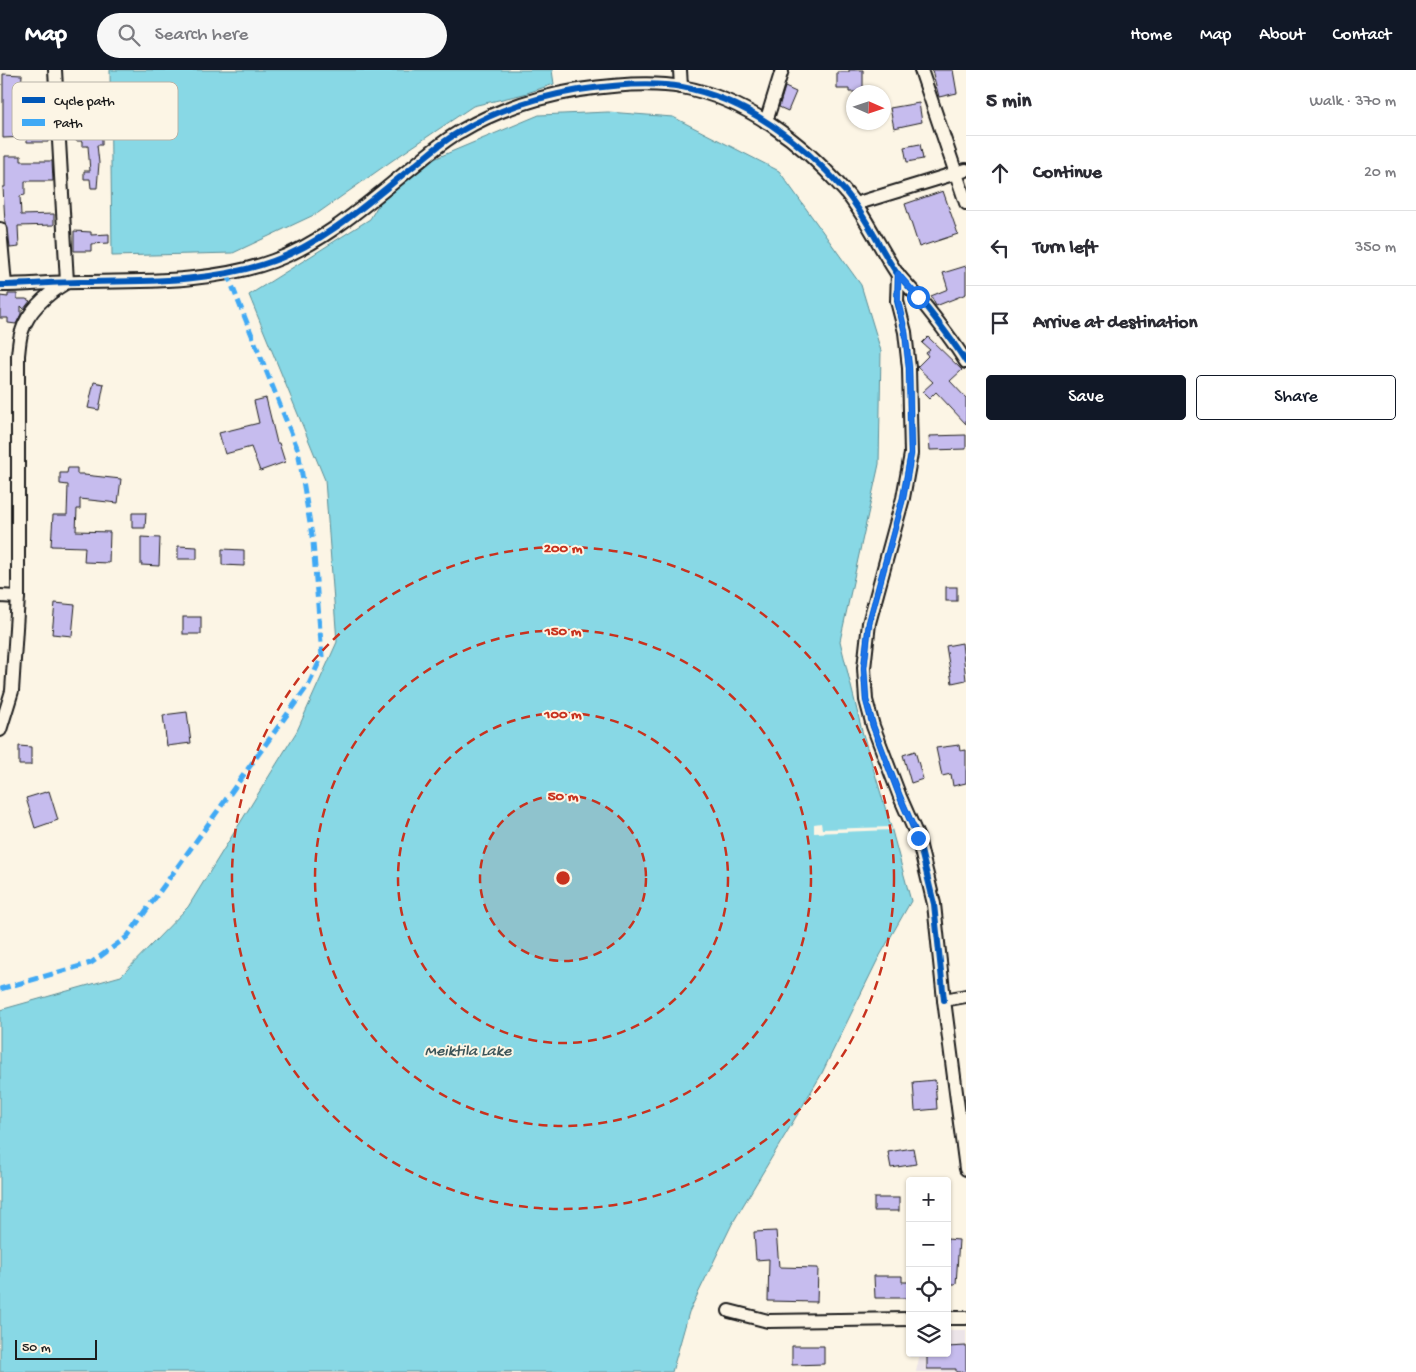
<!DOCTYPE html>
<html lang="en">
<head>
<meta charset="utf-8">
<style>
  :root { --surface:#fff; --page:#f7f7f7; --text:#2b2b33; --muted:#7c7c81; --line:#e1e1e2; --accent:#111827 }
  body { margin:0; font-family:"Gochi Hand",sans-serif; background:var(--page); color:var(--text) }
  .controls { position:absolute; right:15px; bottom:15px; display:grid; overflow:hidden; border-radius:5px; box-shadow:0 1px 4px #0004 }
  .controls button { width:45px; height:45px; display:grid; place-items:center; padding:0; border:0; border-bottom:1px solid var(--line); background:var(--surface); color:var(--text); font:25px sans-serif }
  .compass { position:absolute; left:846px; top:15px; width:45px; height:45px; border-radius:50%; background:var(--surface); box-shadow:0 1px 4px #0004; rotate:93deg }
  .scale { position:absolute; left:15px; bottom:12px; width:82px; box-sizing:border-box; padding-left:5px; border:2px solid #1c1c1c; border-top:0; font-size:14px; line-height:18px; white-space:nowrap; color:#1c1c1c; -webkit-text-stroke:4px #fcf5e5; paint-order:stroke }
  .stop { position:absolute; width:15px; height:15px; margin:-11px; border:4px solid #1a73e8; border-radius:50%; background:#fff }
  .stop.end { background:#1a73e8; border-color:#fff; box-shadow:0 1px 5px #0008 }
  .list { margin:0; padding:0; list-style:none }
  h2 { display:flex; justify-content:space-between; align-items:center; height:65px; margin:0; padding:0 20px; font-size:21px }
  h2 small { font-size:16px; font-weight:400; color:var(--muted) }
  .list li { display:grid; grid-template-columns:32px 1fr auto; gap:15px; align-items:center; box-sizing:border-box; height:75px; padding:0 20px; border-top:1px solid var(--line) }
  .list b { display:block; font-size:19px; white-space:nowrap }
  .list em { font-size:16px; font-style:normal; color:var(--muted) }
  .actions { display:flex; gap:10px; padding:15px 20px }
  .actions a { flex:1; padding:11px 0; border:1px solid var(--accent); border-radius:5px; text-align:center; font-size:18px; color:var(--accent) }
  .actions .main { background:var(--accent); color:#fff }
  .icon { flex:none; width:28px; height:28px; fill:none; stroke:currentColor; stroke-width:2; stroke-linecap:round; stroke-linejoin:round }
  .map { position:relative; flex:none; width:966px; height:1302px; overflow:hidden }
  header { display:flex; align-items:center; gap:30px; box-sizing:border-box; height:70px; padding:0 25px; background:var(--accent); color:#fff }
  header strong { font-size:24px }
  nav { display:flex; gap:28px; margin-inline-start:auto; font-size:18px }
  .search { width:350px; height:45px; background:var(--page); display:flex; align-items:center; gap:12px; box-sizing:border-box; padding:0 18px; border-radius:28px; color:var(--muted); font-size:19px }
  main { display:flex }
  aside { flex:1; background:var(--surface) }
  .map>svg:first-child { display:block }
  .built { fill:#ece4e8 }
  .water { fill:#88d8e5; stroke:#5d8d95 }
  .pier { fill:#fcf5e5 }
  .building { fill:#c6bcee; stroke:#1c1c1c }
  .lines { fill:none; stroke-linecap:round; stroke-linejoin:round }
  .minor-casing { stroke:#1c1c1c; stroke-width:16 }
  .minor { stroke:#fcf5e5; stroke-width:12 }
  .quiet { stroke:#3fa9f5; stroke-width:5; stroke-dasharray:10 5; stroke-linecap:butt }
  .cycleway-casing { stroke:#fcf5e5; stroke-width:9 }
  .cycleway { stroke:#0057b8; stroke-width:6 }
  .route { stroke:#1a73e8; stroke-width:6 }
  .ring { fill:none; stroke:#c8321e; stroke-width:2.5; stroke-dasharray:9 6 }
  .labels { text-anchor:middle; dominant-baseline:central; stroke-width:4; stroke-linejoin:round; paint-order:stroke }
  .water-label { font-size:16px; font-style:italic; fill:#3c5458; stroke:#fcf5e5 }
  .key { fill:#fcf5e5; stroke:#b9b4a9; stroke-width:1 }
  .key-label { font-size:14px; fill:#1c1c1c }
  .centre { fill:#c8321e; stroke:#fcf5e5; stroke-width:2.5 }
  .ring-label { font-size:15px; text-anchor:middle; font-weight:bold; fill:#c8321e; stroke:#fcf5e5; stroke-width:4; stroke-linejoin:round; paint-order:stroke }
</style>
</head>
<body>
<header>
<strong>Map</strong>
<div class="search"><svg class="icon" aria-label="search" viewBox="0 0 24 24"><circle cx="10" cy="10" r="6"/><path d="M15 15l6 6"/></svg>Search here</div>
<nav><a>Home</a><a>Map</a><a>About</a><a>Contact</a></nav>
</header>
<main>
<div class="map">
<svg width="966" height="1302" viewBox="0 0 966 1302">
  <rect width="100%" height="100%" fill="#fcf5e5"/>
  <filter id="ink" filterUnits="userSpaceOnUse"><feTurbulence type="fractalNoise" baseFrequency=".02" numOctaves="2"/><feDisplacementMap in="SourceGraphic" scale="10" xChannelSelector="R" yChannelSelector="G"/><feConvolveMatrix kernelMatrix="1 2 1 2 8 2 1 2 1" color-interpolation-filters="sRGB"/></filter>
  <g filter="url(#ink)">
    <path class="built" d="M947 1260H966V1302H916L920 1283H947Z"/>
    <g class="water">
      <path d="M110 0H552L554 14 524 24 473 36 393 90 318 143 233 183 112 186Z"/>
      <path d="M608 42 673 47 779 101 861 215 881 281 879 394 840 571 862 661 891 757 911 831 878 889 821 1005 732 1154 689 1242 672 1302H0V940L121 906 188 837 297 661 337 572 325 410 249 225 370 149 384 125 434 89 539 45Z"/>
    </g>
    <path class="pier" d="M821 753 822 759 891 757 892 760 814 763V754Z"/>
    <g class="building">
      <path d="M849 0H863V22H849V19H837V2H849Z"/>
      <path d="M932 0H953L957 23 939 27Z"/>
      <path d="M3 4 22 5 21 19 47 18 48 72H27V67L3 68Z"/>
      <path d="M785 17 796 22 788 41 779 37Z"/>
      <path d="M919 33 922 52 894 58 890 38Z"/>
      <path d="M102 47V75H97L99 93 97 118H91L90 109H84V101H90L88 76H82V71H76V62H82V48Z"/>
      <path d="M920 74 923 89 907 92 904 77Z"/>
      <path d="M5 86H21V91H52L53 111H25V125L20 126 21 145 54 144V155L18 156 19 177 10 178 8 158 5 153 3 117H5Z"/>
      <path d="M943 121 958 164 919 177 905 134Z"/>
      <path d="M74 161 91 162V165L109 164V173L91 174V181H74Z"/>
      <path d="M966 196V224L936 236 931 226 948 219 943 203Z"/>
      <path d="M8 224H17V229H26L30 231 24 239 21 236V244L16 254 8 253V248H0V226L8 227Z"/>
      <path d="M928 267 962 300 950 311 966 328V354L936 322 929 329 922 322 933 312 917 297 928 286 926 283 930 280 922 273Z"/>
      <path d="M94 312 104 314 99 340 88 338Z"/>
      <path d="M266 328 277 373H279L285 392 260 401 251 377 225 384 219 363 259 353 254 331Z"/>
      <path d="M966 365V379L930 380 929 366Z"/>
      <path d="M68 398H77V404H84V405L121 409 118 433 80 429V439H77L76 461 110 462 109 493 84 492 85 477 51 476 53 445H67L68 415 60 414V403H67Z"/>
      <path d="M132 443H146L145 458H132Z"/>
      <path d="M141 467 160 468 159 496 141 495Z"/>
      <path d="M178 476 197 477V489H178Z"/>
      <path d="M222 479 244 480V496L222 495Z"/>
      <rect x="946" y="517" width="11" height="14"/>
      <path d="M55 533 75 535 72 566 52 564Z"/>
      <rect x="183" y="547" width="18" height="17"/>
      <path d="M962 573 966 610 952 613 946 576Z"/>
      <path d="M187 642 191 673 167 676 163 645Z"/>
      <path d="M959 675 960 681 966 680V713L953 716 951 704 942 706 936 678Z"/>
      <path d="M19 676 31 677V695H19Z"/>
      <path d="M915 681 923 709 911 713 903 685Z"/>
      <path d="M49 721 58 750 35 758 26 728Z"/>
      <path d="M935 1010 937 1039 915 1041 913 1012Z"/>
      <path d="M913 1078 916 1094 891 1098 888 1082Z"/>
      <rect x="874" y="1128" width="25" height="13"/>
      <path d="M776 1161 779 1197 818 1198 817 1232 768 1231 769 1189 756 1190 754 1162Z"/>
      <path d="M947 1169 959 1170 956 1214H947Z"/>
      <path d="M874 1206H902V1212H910V1228H875Z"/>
      <path d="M792 1276H824V1294L792 1295Z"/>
      <path d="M966 1276V1302H956V1299H927V1283H947V1277Z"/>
    </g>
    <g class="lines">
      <g class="minor-casing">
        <g id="minor">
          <path d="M680 0 681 17"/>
          <path d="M921 0 966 133"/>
          <path d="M766 52 782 0"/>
          <path d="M855 134 966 100"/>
          <path d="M0 159 5 215"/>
          <path d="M898 204 897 231 905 262 909 298 911 384 903 428 869 553 864 598 866 630 873 656 900 727 918 768 934 834 944 930"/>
          <path d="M0 215C27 215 53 212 80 212 143 211 213 213 273 191 326 172 372 129 415 95 430 83 444 70 461 61 498 39 537 27 579 20 612 15 649 11 682 17 746 29 802 72 844 120 865 144 878 175 896 202 903 211 911 219 919 228 936 249 952 269 966 292"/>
          <path d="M0 526 18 527"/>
          <path d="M0 660 12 621 18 527V285C19 278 19 269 22 261 29 239 47 224 67 212L55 0"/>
          <path d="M966 926 944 930 966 1099"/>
          <path d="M729 1241 768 1251 910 1249"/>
          <path d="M947 1248H966"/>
        </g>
      </g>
      <use href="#minor" class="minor"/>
      <path class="quiet" d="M0 919 91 893 127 867 309 614 322 586 313 472 298 380 227 203"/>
      <g class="cycleway-casing">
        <g id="cycleway">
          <path d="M898 204 897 231 905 262 909 298 911 384 903 428 869 553 864 598 866 630 873 656 900 727 918 768 934 834 944 930"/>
          <path d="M0 215C27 215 53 212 80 212 143 211 213 213 273 191 326 172 372 129 415 95 430 83 444 70 461 61 498 39 537 27 579 20 612 15 649 11 682 17 746 29 802 72 844 120 865 144 878 175 896 202 903 211 911 219 919 228 936 249 952 269 966 292"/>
        </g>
      </g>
      <use href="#cycleway" class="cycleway"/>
    </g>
  </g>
  <g class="lines" filter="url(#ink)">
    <path class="route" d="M918 227 898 204V231L905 262 909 298 911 384 903 428 869 553 864 598 866 630 873 656 900 727 918 768"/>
  </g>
  <circle cx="563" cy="808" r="83" fill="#c8321e" fill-opacity=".12"/>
  <g class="ring">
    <circle cx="563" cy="808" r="83"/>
    <circle cx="563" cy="808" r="165"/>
    <circle cx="563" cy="808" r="248"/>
    <circle cx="563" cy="808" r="331"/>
  </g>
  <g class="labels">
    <g class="water-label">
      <text x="468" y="982">Meiktila Lake</text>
    </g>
  </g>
  <rect x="12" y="12" width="166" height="58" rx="8" class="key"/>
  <rect x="22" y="27" width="23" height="6" fill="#0057b8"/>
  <rect x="22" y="49" width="23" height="7" fill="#3fa9f5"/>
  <g class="key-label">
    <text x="54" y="35">Cycle path</text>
    <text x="54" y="57">Path</text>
  </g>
  <circle cx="563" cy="808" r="8" class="centre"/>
  <g class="ring-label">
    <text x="563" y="482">200 m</text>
    <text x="563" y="565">150 m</text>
    <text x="563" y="648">100 m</text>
    <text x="563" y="730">50 m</text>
  </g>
</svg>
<div class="controls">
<button>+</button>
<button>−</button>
<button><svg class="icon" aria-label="locate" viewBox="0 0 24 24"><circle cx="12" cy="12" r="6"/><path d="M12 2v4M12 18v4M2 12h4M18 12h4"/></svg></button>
<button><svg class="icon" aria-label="layers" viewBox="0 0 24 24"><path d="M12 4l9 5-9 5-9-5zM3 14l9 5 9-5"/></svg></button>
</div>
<svg class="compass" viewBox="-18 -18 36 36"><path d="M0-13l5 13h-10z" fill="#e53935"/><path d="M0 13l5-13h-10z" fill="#7c7c81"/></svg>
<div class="scale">50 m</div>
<div class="stop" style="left:918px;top:227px"></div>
<div class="stop end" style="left:918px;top:768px"></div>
</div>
<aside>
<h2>5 min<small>Walk · 370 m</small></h2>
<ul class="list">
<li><svg class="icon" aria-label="ahead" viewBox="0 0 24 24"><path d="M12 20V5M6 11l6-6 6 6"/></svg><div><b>Continue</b></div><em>20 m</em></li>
<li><svg class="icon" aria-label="left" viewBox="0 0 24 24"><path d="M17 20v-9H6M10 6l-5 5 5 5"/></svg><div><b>Turn left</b></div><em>350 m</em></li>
<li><svg class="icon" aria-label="arrive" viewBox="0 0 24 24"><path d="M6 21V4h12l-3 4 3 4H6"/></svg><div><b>Arrive at destination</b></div></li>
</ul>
<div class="actions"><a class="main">Save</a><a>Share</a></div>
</aside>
</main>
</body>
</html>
